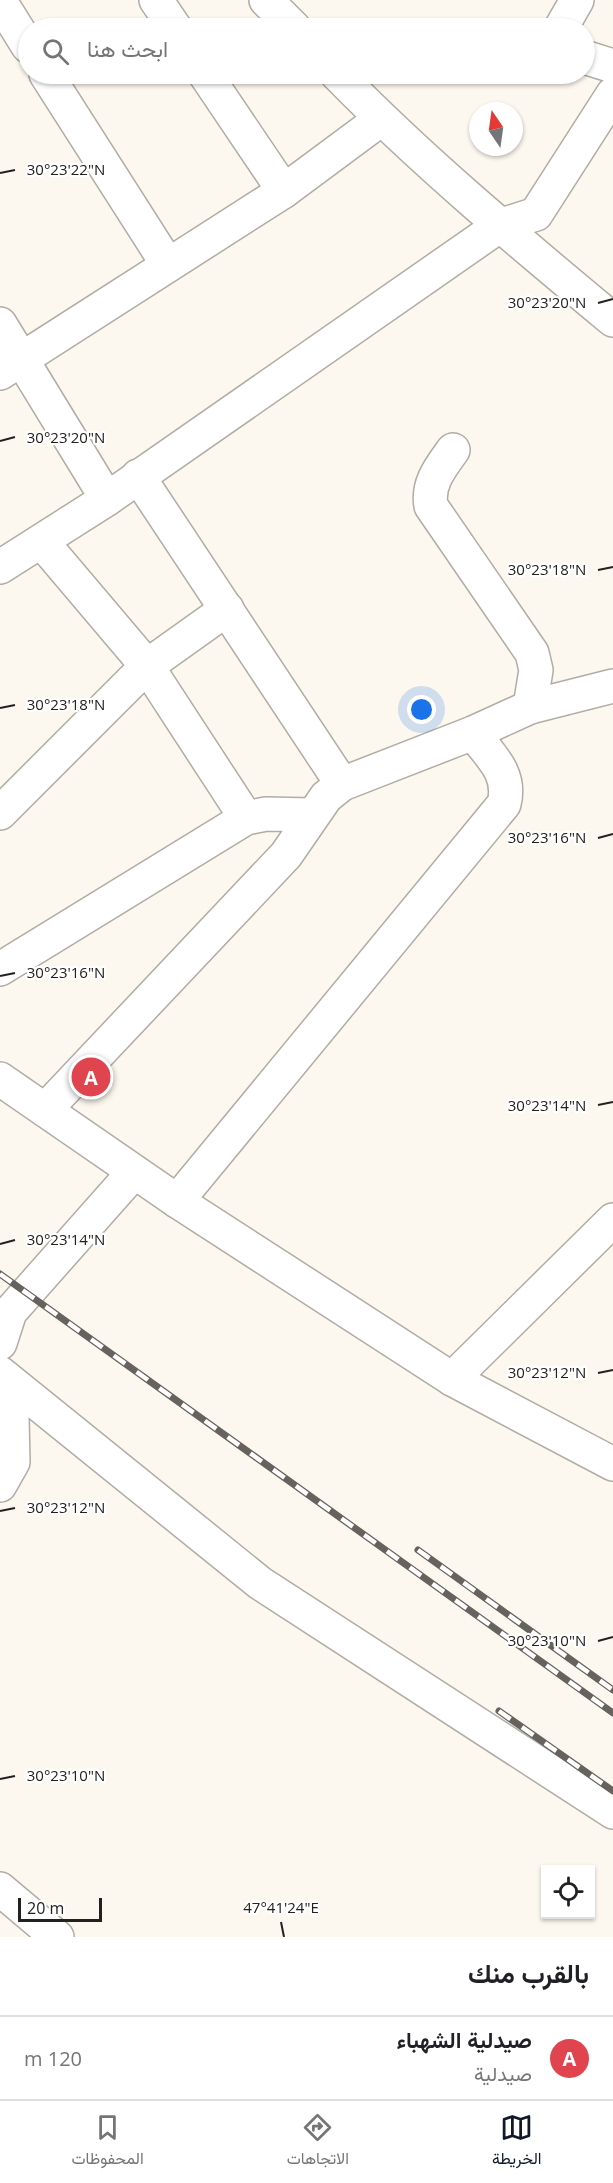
<!DOCTYPE html>
<html lang="ar">
<head>
<meta charset="utf-8">
<style>
  :root { --surface:#fff; --page:#f6f6f6; --text:#202124; --muted:#757577; --line:#e0e0e0; --accent:#111827 }
  body { margin:0; font-family:"Open Sans",Vazirmatn,sans-serif; background:var(--page); color:var(--text); direction:rtl }
  .controls { position:absolute; right:18px; bottom:18px; display:grid; overflow:hidden; border-radius:0px; box-shadow:0 2px 4px #0004 }
  .controls button { width:54px; height:54px; display:grid; place-items:center; padding:0; border:0; border-bottom:2px solid var(--line); background:var(--surface); color:var(--text); font:30px sans-serif }
  .compass { position:absolute; left:469px; top:102px; width:54px; height:54px; border-radius:50%; background:var(--surface); box-shadow:0 2px 4px #0004; rotate:347deg }
  .scale { position:absolute; left:18px; bottom:15px; width:84px; box-sizing:border-box; padding-left:6px; border:3px solid #23211e; border-top:0; font-size:16px; line-height:21px; white-space:nowrap; color:#23211e; -webkit-text-stroke:4px #fff; paint-order:stroke }
  .you { position:absolute; left:422px; top:710px; width:21px; height:21px; margin:-15px; border:4px solid #fff; border-radius:50%; background:#1a73e8; box-shadow:0 0 0 9px #1a73e833 }
  .badge { display:grid; place-items:center; width:39px; height:39px; border-radius:50%; background:var(--accent); color:#fff; font-size:20px; font-weight:700 }
  .pin { position:absolute; translate:-50% -50%; border:3px solid #fff; box-shadow:0 2px 6px #0006 }
  .list { margin:0; padding:0; list-style:none }
  h2 { display:flex; justify-content:space-between; align-items:center; height:78px; margin:0; padding:0 24px; font-size:26px }
  h2 small { font-size:20px; font-weight:400; color:var(--muted) }
  .list li { display:grid; grid-template-columns:39px 1fr auto; gap:18px; align-items:center; box-sizing:border-box; height:84px; padding:0 24px; border-top:2px solid var(--line) }
  .list b { display:block; font-size:22px; white-space:nowrap }
  .list p { margin:0; font-size:20px; white-space:nowrap; color:var(--muted) }
  .list em { font-size:20px; font-style:normal; color:var(--muted) }
  .icon { flex:none; width:33px; height:33px; fill:none; stroke:currentColor; stroke-width:2; stroke-linecap:round; stroke-linejoin:round }
  .map { position:relative; flex:none; width:613px; height:1937px; overflow:hidden; direction:ltr }
  .search { position:absolute; background:var(--surface); box-shadow:0 2px 4px #0004; left:18px; right:18px; top:18px; height:66px; display:flex; align-items:center; gap:15px; box-sizing:border-box; padding:0 21px; border-radius:33px; color:var(--muted); font-size:22px }
  .sheet { height:162px; background:var(--surface) }
  nav { display:flex; justify-content:space-around; align-items:center; box-sizing:border-box; height:84px; border-top:2px solid var(--line); background:var(--surface); font-size:16px; color:var(--muted) }
  nav a { display:grid; justify-items:center; gap:3px }
  nav .on { color:var(--accent) }
  .map>svg:first-child { display:block }
  .lines { fill:none; stroke-linecap:round; stroke-linejoin:round }
  .minor-casing { stroke:#b1aca4; stroke-width:36 }
  .minor { stroke:#fff; stroke-width:33 }
  .rail-casing { stroke:#66635e; stroke-width:7 }
  .rail { stroke:#fff; stroke-width:4.5; stroke-dasharray:14; stroke-linecap:butt }
  .ticks { fill:none; stroke:#23211e; stroke-width:2 }
  .ticks-label { font-size:15px; text-anchor:middle; fill:#23211e; stroke:#fff; stroke-width:4.5; stroke-linejoin:round; paint-order:stroke }
</style>
</head>
<body>
<div class="map">
<svg width="613" height="1937" viewBox="0 0 613 1937">
  <rect width="100%" height="100%" fill="#fdf8ef"/>
  <g class="lines">
    <g class="minor-casing">
      <g id="minor">
        <path d="M156 0 175 28"/>
        <path d="M266 0 294 28"/>
        <path d="M0 1 28 46"/>
        <path d="M561 28 577 0"/>
        <path d="M584 57 613 66"/>
        <path d="M46 74 168 265"/>
        <path d="M205 74 284 191"/>
        <path d="M337 74C423 162 518 241 613 320"/>
        <path d="M0 324 107 499"/>
        <path d="M0 373 284 191 381 119"/>
        <path d="M453 450C440 468 427 484 431 506L532 653 536 670 530 707"/>
        <path d="M138 476 342 784"/>
        <path d="M42 542 147 666 246 818"/>
        <path d="M0 567 107 499 499 226 536 214 613 94"/>
        <path d="M0 813 147 666 227 609"/>
        <path d="M0 969 246 818 266 814 312 815"/>
        <path d="M0 1079 177 1201 452 1379 613 1464"/>
        <path d="M45 1110 286 855 326 797 342 784 473 733 530 707 613 686"/>
        <path d="M177 1201 504 804C512 773 490 756 473 733"/>
        <path d="M0 1343 10 1312 134 1172"/>
        <path d="M0 1373 260 1583 613 1812"/>
        <path d="M0 1376 12 1417 13 1462 0 1485"/>
        <path d="M452 1379 613 1220"/>
        <path d="M0 1889 57 1937"/>
      </g>
    </g>
    <use href="#minor" class="minor"/>
    <g class="rail-casing">
      <g id="rail">
        <path d="M0 1274 613 1713"/>
        <path d="M418 1550 613 1690"/>
        <path d="M499 1711 613 1791"/>
      </g>
    </g>
    <use href="#rail" class="rail"/>
  </g>
  <path class="ticks" d="M0 173 15 170M598 303 613 299M0 441 15 437M598 570 613 567M0 708 15 705M598 838 613 834M0 976 15 973M598 1105 613 1102M0 1244 15 1240M598 1373 613 1370M0 1511 15 1508M598 1641 613 1637M0 1779 15 1776M281 1922 284 1937"/>
  <g class="ticks-label">
    <text x="66" y="175">30°23'22"N</text>
    <text x="547" y="308">30°23'20"N</text>
    <text x="66" y="443">30°23'20"N</text>
    <text x="547" y="575">30°23'18"N</text>
    <text x="66" y="710">30°23'18"N</text>
    <text x="547" y="843">30°23'16"N</text>
    <text x="66" y="978">30°23'16"N</text>
    <text x="547" y="1111">30°23'14"N</text>
    <text x="66" y="1245">30°23'14"N</text>
    <text x="547" y="1378">30°23'12"N</text>
    <text x="66" y="1513">30°23'12"N</text>
    <text x="547" y="1646">30°23'10"N</text>
    <text x="66" y="1781">30°23'10"N</text>
    <text x="281" y="1913">47°41'24"E</text>
  </g>
</svg>
<div class="controls">
<button><svg class="icon" aria-label="locate" viewBox="0 0 24 24"><circle cx="12" cy="12" r="6"/><path d="M12 2v4M12 18v4M2 12h4M18 12h4"/></svg></button>
</div>
<svg class="compass" viewBox="-18 -18 36 36"><path d="M0-13l5 13h-10z" fill="#e53935"/><path d="M0 13l5-13h-10z" fill="#757577"/></svg>
<div class="scale">20 m</div>
<div class="you"></div>
<div class="pin badge" style="left:91px;top:1077px;background:#e0444e">A</div>
<div class="search"><svg class="icon" aria-label="search" viewBox="0 0 24 24"><circle cx="10" cy="10" r="6"/><path d="M15 15l6 6"/></svg>ابحث هنا</div>
</div>
<section class="sheet">
<h2>بالقرب منك<small></small></h2>
<ul class="list">
<li><span class="badge" style="background:#e0444e">A</span><div><b>صيدلية الشهباء</b><p>صيدلية</p></div><em>120 m</em></li>
</ul>
</section>
<nav>
<a class="on"><svg class="icon" aria-label="map" viewBox="0 0 24 24"><path d="M3 6l6-2 6 2 6-2v14l-6 2-6-2-6 2zM9 4v14M15 6v14"/></svg>الخريطة</a>
<a><svg class="icon" aria-label="directions" viewBox="0 0 24 24"><path d="M12 3l9 9-9 9-9-9zM9 14v-3h6M13 9l2 2-2 2"/></svg>الاتجاهات</a>
<a><svg class="icon" aria-label="saved" viewBox="0 0 24 24"><path d="M7 4h10v16l-5-4-5 4z"/></svg>المحفوظات</a>
</nav>
</body>
</html>
